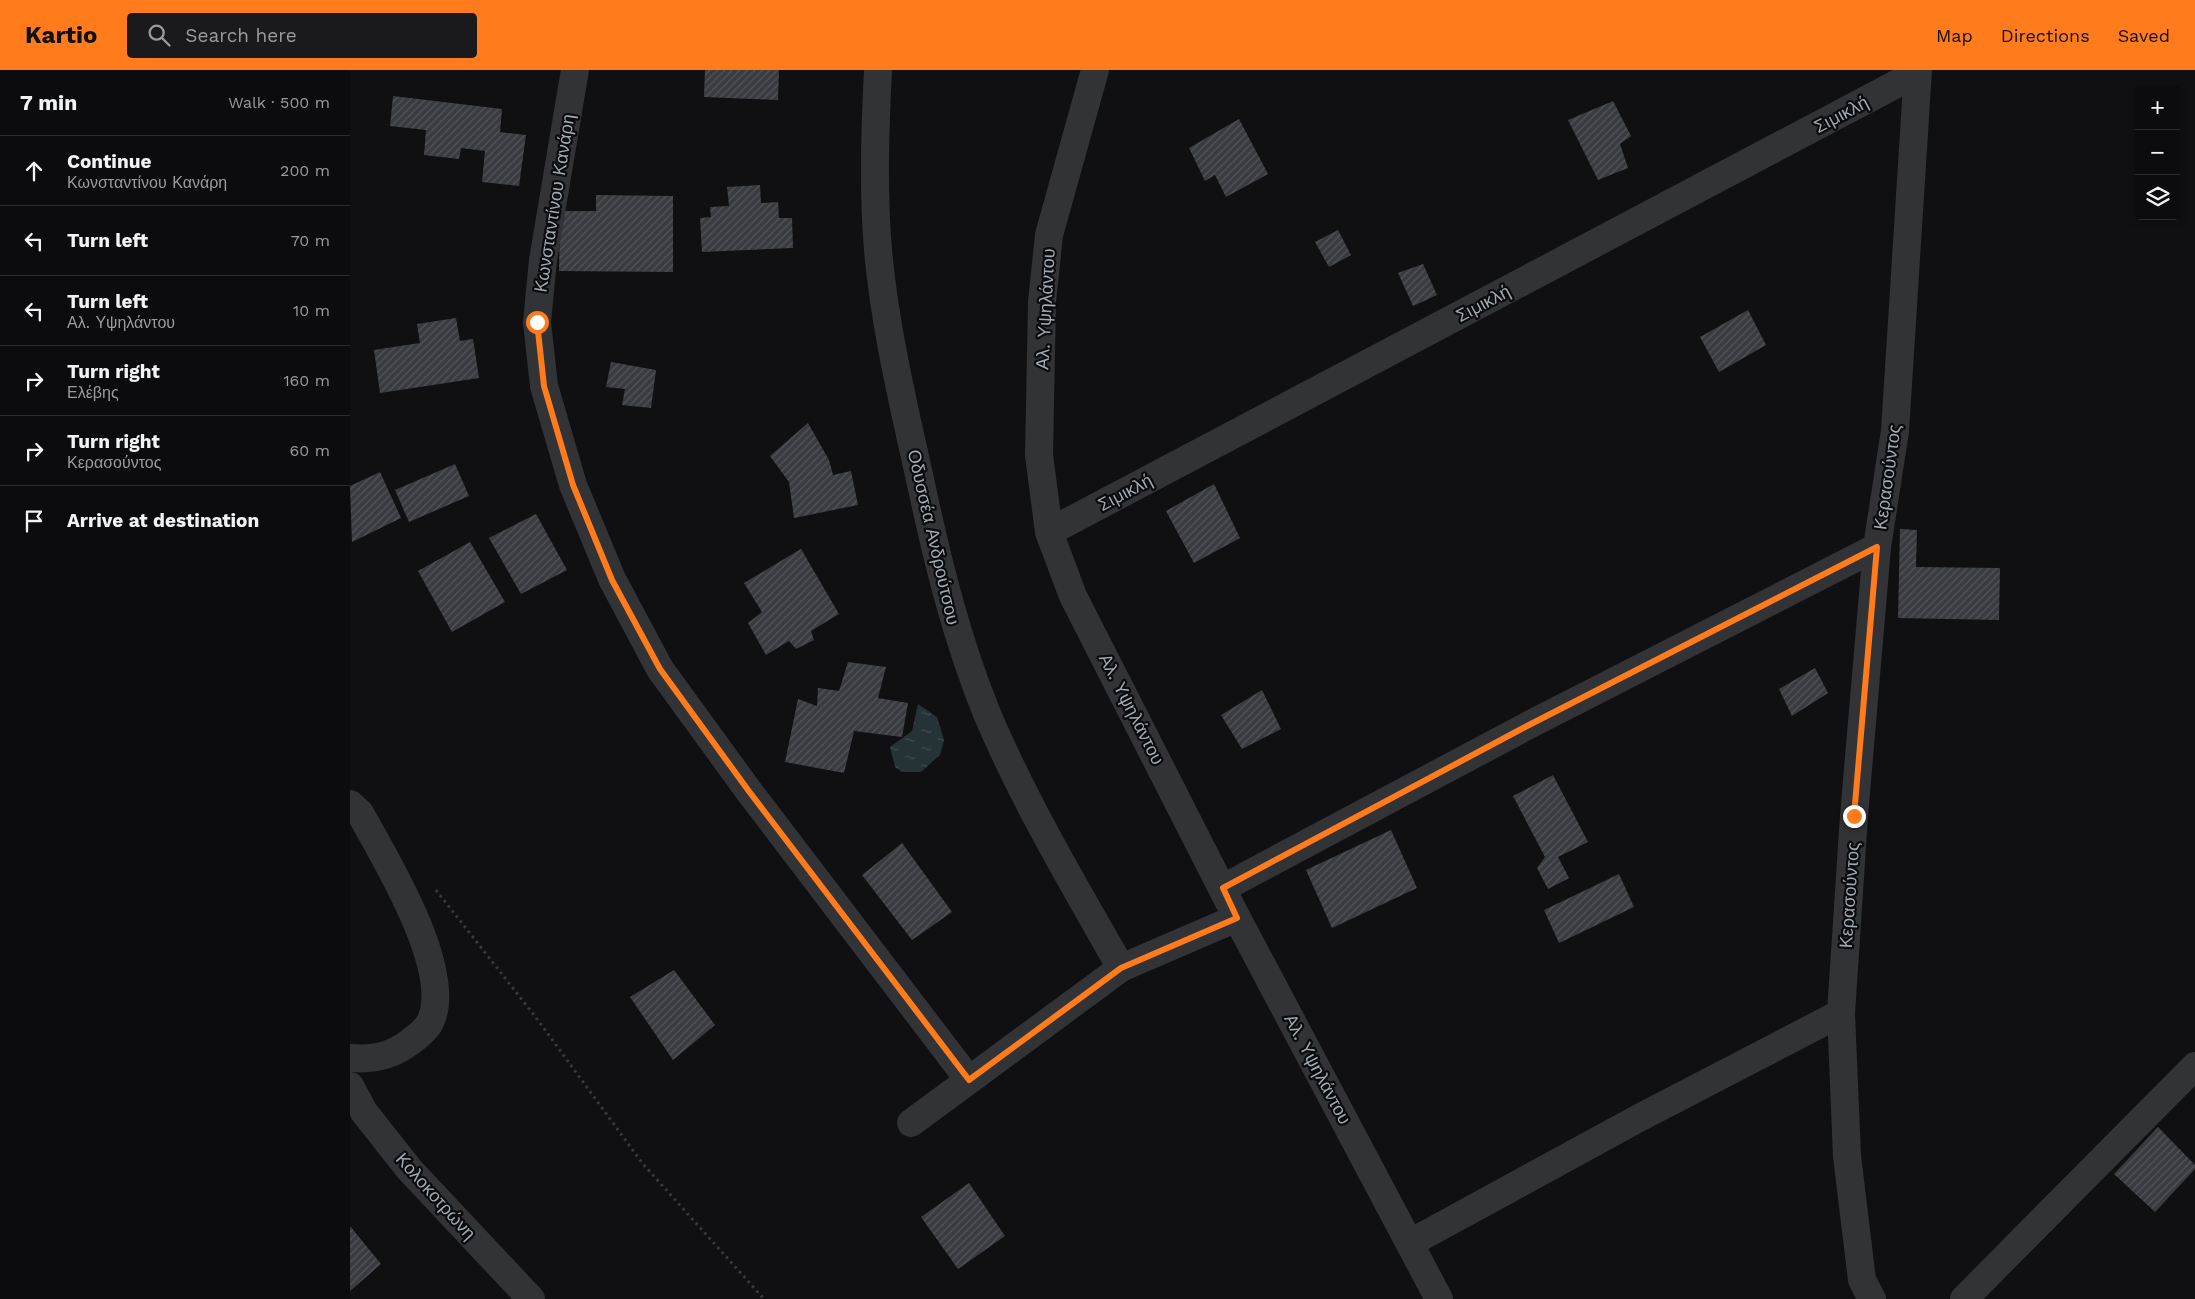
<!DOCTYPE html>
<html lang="en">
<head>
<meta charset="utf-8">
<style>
  :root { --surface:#0c0c0e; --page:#1a1a1c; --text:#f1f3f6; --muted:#9a9b9e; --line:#2c2c2e; --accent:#ff7b1b }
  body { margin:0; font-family:"Work Sans",sans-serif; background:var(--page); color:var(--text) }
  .controls { position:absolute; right:15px; top:15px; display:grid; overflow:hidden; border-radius:5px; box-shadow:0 2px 8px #0003 }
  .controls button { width:45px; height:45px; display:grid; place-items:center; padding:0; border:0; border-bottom:1px solid var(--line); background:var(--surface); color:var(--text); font:25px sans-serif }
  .stop { position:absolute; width:15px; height:15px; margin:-11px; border:4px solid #ff7b1b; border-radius:50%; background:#fff }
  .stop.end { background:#ff7b1b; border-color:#fff; box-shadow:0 1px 5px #0008 }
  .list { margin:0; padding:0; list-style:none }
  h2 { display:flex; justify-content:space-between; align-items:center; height:65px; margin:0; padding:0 20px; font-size:21px }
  h2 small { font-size:16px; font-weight:400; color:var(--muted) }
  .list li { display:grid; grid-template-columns:32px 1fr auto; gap:15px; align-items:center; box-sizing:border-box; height:70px; padding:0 20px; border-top:1px solid var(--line) }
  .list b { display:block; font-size:19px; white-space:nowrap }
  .list p { margin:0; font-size:16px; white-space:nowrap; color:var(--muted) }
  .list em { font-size:16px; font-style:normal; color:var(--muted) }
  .icon { flex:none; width:28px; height:28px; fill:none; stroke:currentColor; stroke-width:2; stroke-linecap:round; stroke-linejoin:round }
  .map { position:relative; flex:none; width:1845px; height:1229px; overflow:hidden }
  header { display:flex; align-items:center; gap:30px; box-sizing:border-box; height:70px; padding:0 25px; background:var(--accent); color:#111 }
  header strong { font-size:24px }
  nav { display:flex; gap:28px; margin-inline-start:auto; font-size:18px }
  .search { width:350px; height:45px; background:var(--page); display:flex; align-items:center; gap:12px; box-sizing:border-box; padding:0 18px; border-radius:5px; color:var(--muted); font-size:19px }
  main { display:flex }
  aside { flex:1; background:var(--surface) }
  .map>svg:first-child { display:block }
  .water { fill:url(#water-ripples) }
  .building { fill:url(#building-hatch) }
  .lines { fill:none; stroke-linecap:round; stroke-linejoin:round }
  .path { stroke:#363a3e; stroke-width:3; stroke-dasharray:2.5 4; stroke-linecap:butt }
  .minor { stroke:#313337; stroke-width:28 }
  .route { stroke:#ff7b1b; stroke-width:6 }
  .labels { text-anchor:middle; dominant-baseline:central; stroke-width:4.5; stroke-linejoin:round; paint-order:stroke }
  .street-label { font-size:18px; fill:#9fabb4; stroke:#0b0b0d }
</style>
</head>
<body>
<header>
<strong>Kartio</strong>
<div class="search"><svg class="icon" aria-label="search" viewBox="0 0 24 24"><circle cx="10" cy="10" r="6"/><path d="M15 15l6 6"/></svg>Search here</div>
<nav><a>Map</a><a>Directions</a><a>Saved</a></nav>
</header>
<main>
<aside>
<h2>7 min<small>Walk · 500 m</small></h2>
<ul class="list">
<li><svg class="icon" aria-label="ahead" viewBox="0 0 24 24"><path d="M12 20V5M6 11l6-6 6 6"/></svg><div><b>Continue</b><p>Κωνσταντίνου Κανάρη</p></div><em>200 m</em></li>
<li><svg class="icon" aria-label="left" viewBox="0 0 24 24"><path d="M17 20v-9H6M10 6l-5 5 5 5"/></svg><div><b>Turn left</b></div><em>70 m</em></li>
<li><svg class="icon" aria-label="left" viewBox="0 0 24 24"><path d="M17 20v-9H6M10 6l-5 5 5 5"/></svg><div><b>Turn left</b><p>Αλ. Υψηλάντου</p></div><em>10 m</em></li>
<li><svg class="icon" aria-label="right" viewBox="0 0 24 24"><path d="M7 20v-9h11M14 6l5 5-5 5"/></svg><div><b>Turn right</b><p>Ελέβης</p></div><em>160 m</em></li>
<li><svg class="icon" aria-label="right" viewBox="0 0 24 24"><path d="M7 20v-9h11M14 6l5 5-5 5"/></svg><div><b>Turn right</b><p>Κερασούντος</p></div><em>60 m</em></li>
<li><svg class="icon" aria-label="arrive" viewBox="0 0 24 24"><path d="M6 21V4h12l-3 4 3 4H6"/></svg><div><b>Arrive at destination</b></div></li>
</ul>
</aside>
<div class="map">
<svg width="1845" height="1229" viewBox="0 0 1845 1229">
  <defs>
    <pattern id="water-ripples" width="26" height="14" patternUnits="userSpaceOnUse" patternTransform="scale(1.25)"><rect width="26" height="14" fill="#253336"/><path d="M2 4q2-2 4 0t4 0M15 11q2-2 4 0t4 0" fill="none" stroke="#414e51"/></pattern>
    <pattern id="building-hatch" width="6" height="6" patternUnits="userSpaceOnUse" patternTransform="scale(1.25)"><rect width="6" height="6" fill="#393b40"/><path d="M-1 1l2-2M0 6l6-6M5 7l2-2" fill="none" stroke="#525559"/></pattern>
  </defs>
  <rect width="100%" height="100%" fill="#101012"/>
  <path class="water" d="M568 634 587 647 594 670 590 685 571 702H552L545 697 540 677 562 661Z"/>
  <g class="building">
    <path d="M355 0H429L428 30 354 27Z"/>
    <path d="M43 26 152 39 150 62 176 65 169 116 132 112 135 81 111 78 109 89 74 85 76 60 40 56Z"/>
    <path d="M1263 31 1281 66 1270 74 1278 98 1248 110 1218 50Z"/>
    <path d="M889 49 918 104 876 127 865 105 855 111 839 78Z"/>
    <path d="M410 115 411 133 428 132 429 148H442L443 178 352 182 350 148 361 147 360 137 379 136 377 117Z"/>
    <path d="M246 125 323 126V202L209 201 210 141H246Z"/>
    <path d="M988 160 1001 185 979 197 965 172Z"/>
    <path d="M1073 194 1087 225 1063 236 1048 203Z"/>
    <path d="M1398 240 1416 275 1369 302 1350 267Z"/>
    <path d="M106 248 110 271 123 269 129 308 30 323 24 280 70 273 67 254Z"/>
    <path d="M261 292 306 300 301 338 272 335 275 319 256 317Z"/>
    <path d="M458 353 479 390 483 405 501 401 508 435 444 448 439 412 420 386Z"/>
    <path d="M105 394 119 426 59 452 45 420Z"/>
    <path d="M30 402 51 448 2 472 0 416Z"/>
    <path d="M864 414 890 468 844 493 816 441Z"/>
    <path d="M186 444 217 500 171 524 139 468Z"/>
    <path d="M1550 459 1567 460 1566 497 1650 498 1649 550 1548 548Z"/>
    <path d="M120 472 155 532 102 562 68 501Z"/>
    <path d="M451 479 489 544 461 561 464 570 446 579 439 571 416 585 398 553 412 542 394 513Z"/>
    <path d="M498 592 536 597 528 628 558 633 552 667 504 661 494 703 435 692 448 629 467 636 468 618 489 621Z"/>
    <path d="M1465 598 1478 623 1442 646 1429 619Z"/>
    <path d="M912 620 931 659 892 679 871 645Z"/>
    <path d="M1203 705 1238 772 1208 787 1219 808 1198 819 1187 798 1195 787 1163 726Z"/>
    <path d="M1041 760 1067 818 982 858 956 800Z"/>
    <path d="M552 773 602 842 562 870 512 805Z"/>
    <path d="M1269 804 1284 837 1209 873 1194 840Z"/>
    <path d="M324 900 365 955 323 990 280 927Z"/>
    <path d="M1808 1057 1845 1095V1099L1805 1142 1764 1104Z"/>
    <path d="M619 1113 655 1166 608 1199 571 1147Z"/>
    <path d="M0 1156 31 1194 0 1221Z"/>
  </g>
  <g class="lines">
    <path class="path" d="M86 820 184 945 293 1094 414 1229"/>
    <g class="minor">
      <path d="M225 0 193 190 187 252 194 316 223 415 262 509 310 599 398 720 619 1010"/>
      <path d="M528 0C525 60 523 120 528 180 535 259 554 337 571 414 588 493 607 571 638 646 675 733 724 815 771 898"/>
      <path d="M745 0 699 165 692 232 689 385 699 462 723 526 887 848 1089 1229"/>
      <path d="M699 462 1567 3"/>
      <path d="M0 734 10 743C35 788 103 899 81 950 78 958 67 967 60 972 42 986 23 990 0 988"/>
      <path d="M873 818 1177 656 1527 477"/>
      <path d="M0 1016 14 1042 59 1099 181 1229"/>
      <path d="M561 1053 771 898 887 848"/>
      <path d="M1060 1173 1289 1048 1491 943"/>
      <path d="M1522 1229 1512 1210 1497 1086 1491 943 1504 746 1527 477 1545 361 1568 0"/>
      <path d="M1614 1229 1845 996"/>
    </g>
  </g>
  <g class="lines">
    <path class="route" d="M187 252 194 316 223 415 262 510 310 599 398 720 619 1010 771 898 887 848 873 818 1177 656 1527 477 1504 746"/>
  </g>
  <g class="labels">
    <g class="street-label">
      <text transform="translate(1491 44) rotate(-28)">Σιμικλή</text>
      <text transform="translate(204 133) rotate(-81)">Κωνσταντίνου Κανάρη</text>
      <text transform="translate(1133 233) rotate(-28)">Σιμικλή</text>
      <text transform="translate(695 239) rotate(-87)">Αλ. Υψηλάντου</text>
      <text transform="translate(1537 407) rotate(-82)">Κερασούντος</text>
      <text transform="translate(775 422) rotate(-28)">Σιμικλή</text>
      <text transform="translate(584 467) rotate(77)">Οδυσσέα Ανδρούτσου</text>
      <text transform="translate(782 639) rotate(63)">Αλ. Υψηλάντου</text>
      <text transform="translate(1499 825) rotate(-86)">Κερασούντος</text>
      <text transform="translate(968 999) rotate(62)">Αλ. Υψηλάντου</text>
      <text transform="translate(86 1126) rotate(48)">Κολοκοτρώνη</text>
    </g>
  </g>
</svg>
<div class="controls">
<button>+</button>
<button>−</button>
<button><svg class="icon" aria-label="layers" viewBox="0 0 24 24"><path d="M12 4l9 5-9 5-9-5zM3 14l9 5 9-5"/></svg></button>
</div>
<div class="stop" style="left:187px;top:252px"></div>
<div class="stop end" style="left:1504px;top:746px"></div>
</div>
</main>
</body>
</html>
